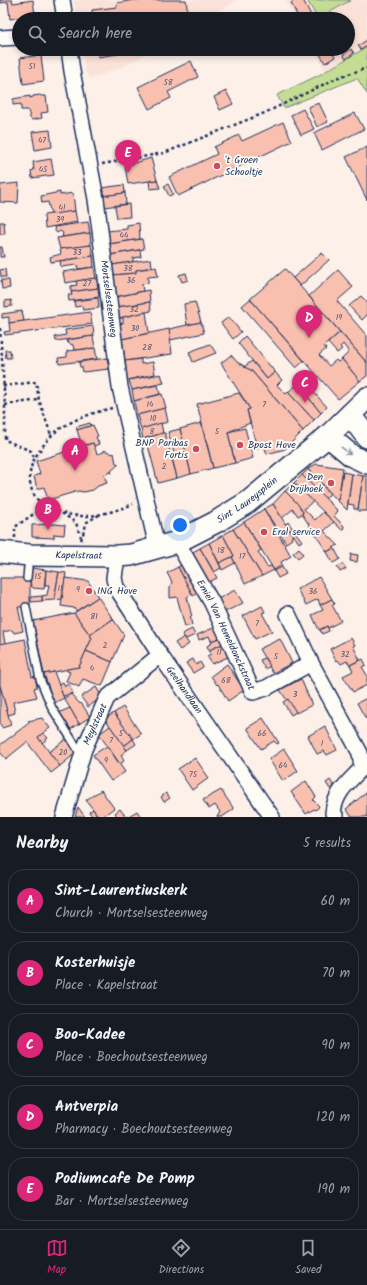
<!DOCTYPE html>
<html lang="en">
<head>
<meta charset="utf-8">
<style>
  :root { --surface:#171b24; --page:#20242c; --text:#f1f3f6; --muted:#9ea1a6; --line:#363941; --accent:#db2777 }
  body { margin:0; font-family:Kalam,sans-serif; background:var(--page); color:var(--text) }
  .you { position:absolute; left:180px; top:525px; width:14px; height:14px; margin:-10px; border:3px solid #fff; border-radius:50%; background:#1a73e8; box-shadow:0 0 0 6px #1a73e833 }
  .badge { display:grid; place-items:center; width:26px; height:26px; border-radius:50%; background:var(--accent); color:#fff; font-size:13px; font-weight:700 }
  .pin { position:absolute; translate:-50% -33px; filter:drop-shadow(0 1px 2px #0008) }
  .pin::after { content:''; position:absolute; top:21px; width:14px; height:12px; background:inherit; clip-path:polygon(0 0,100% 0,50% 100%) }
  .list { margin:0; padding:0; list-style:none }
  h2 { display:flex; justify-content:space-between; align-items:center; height:52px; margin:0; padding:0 16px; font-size:17px }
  h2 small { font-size:13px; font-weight:400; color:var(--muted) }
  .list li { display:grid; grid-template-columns:26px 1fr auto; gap:12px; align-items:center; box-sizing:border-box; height:64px; margin:0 8px 8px; padding:0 8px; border:1px solid var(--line); border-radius:16px }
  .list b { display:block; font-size:15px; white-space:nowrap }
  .list p { margin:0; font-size:13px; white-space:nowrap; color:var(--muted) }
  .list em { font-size:13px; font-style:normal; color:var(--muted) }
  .icon { flex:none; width:22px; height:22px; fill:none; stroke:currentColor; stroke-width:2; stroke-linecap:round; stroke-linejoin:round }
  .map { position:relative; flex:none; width:367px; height:817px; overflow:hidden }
  .search { position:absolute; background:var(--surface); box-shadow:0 2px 6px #0003; left:12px; right:12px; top:12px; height:44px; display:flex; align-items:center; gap:10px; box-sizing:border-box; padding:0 14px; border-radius:22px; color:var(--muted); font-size:15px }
  .sheet { height:412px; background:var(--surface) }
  nav { display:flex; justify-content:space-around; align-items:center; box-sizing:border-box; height:56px; border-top:1px solid var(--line); background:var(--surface); font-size:11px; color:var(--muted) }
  nav a { display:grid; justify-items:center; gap:2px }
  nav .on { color:var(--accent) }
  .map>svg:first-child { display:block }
  .built { fill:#fbe2d8 }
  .green { fill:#c4dd93; stroke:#708678 }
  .building { fill:#f9c0af; stroke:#1b2f5e }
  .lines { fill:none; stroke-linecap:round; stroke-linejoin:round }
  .lane-casing { stroke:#1b2f5e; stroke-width:10 }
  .street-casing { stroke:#1b2f5e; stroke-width:18 }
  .secondary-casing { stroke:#1b2f5e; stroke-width:24 }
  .path { stroke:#1b2f5e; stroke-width:2.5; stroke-dasharray:3 3; stroke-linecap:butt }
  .lane { stroke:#fdfcf7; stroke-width:7 }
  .street { stroke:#fdfcf7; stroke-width:15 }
  .secondary { stroke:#fdfcf7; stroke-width:21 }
  .oneway { stroke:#8c96aa }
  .poi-dot { fill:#d1495b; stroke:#fdfcf7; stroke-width:1.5 }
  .labels { text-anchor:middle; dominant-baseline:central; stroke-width:3.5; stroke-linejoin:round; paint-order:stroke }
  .number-label { font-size:8px; fill:#525372 }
  .poi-label { font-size:10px; fill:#1b2f5e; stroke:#fdfcf7; text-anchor:start }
  .street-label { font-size:10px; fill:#1b2f5e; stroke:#fdfcf7 }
</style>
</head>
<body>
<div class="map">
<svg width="367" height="817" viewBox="0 0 367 817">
  <rect width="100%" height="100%" fill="#fcf0e9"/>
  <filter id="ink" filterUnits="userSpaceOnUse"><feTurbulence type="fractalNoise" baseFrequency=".025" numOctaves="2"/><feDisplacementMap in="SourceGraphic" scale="8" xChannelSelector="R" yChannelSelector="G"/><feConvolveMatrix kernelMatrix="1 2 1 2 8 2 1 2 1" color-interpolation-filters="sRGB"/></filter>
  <g filter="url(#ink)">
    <g class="built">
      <path d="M74 0H238L204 19H77Z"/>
      <path d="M285 0H367V47L325 70 313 49H348V19H296Z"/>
      <path d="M82 49H153L127 65 90 79 85 72Z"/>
    </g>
    <g class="green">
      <path d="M307 0H351L318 19Z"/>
      <path d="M367 47V94L357 78 284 108 277 95 319 75Z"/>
    </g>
    <g class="building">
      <path d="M0 0H12L13 3 33 0 35 15 10 19 8 2 1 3Z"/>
      <path d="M134 0H186L188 15 181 19H176L173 16 162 19H93L92 10 117 7V3Z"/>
      <path d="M295 0H303L313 19H299L291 3Z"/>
      <path d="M367 40V46L361 50 358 46Z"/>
      <path d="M97 49H124L118 51V54L98 57Z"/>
      <path d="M317 49H330L335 57 325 63Z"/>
      <path d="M351 49 354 53 346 59 343 55Z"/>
      <path d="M41 55 44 81 23 84 20 58Z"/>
      <path d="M191 61 198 77 168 92 171 98 149 109 138 87Z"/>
      <path d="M226 91 233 104 220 110 214 97Z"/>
      <path d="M40 95 41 96H46L48 112 41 113 42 118 32 120 30 118 28 110H21V104L13 105V99L30 96V98L33 97V96Z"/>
      <path d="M319 103 328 122 317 127 308 107Z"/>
      <path d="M303 109 314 129 301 135 291 115Z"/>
      <path d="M355 113 364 129 322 150 314 133Z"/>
      <path d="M283 122 292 141 178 196 169 177 217 154 214 147 239 135 242 141Z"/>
      <path d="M50 130 52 147 35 150 32 132Z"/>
      <path d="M367 147V200L346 157Z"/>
      <path d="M151 158 157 180 128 184 125 166Z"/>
      <path d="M51 159 54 175 32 178 31 171 34 170 33 162Z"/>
      <path d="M157 180 160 188 150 189 149 181Z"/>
      <path d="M19 183 18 203 0 202V185Z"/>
      <path d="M168 184 173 194 169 196 164 186Z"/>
      <path d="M124 185 125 193 102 196 101 188Z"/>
      <path d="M60 192V195L73 193 75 211 51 215 48 202 42 203 41 196Z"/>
      <path d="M125 193 126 204 104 207 102 196Z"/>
      <path d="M129 204 130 217 117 218 115 206Z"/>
      <path d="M75 211 77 222 45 228 44 215Z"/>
      <path d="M0 222H4L5 234H0Z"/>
      <path d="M88 222 90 233 62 237 63 233 60 231 57 233 55 231 54 227Z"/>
      <path d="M139 223 140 239 109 244 107 231 127 229V225Z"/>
      <path d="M90 233 91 245 60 249 57 238Z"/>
      <path d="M142 239 144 249 110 255 109 244Z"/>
      <path d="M91 245 93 256 51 262 50 257 61 254 60 249Z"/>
      <path d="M0 247H2L4 257H0Z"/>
      <path d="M140 250 141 257 133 258V262L112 265 110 255Z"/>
      <path d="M322 253 329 260 300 286 293 278Z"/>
      <path d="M93 256 94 267 78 269 77 265 61 267 60 261Z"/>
      <path d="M151 259 152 267 136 270V273L113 275 112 265Z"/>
      <path d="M94 267 96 278 65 283 63 272Z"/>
      <path d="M156 267 158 276 148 277V283L142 284 143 291 116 297 113 275 136 273V270Z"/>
      <path d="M5 269 6 277H1L0 270Z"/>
      <path d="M285 269 340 332 324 346 326 349 319 355 329 366 336 360 338 362 342 359 360 381 338 399 250 299Z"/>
      <path d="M338 270 353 287 337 301 367 336V363L309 296Z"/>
      <path d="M186 273 188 280 182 282 179 275Z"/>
      <path d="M96 278 98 288 71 292V286L77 285 76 281Z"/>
      <path d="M1 280H9L10 288 2 289Z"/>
      <path d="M98 288 99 297 69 301 68 295H72L71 292Z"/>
      <path d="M149 290 150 302 117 307 116 297Z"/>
      <path d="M361 296 367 302V315L362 320 349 306Z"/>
      <path d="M98 298 99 308 83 310 82 306 75 307 74 301Z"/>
      <path d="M250 299 304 361 296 368 242 306Z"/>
      <path d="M11 300 12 306 5 307V301Z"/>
      <path d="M150 302 151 311 119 318 117 307Z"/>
      <path d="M195 302 201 322 187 325 184 304Z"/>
      <path d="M22 311 24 321 9 323V317L2 318V314Z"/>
      <path d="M90 312 92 324 5 335 4 332 10 331 9 323Z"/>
      <path d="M146 312 149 333 122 339 120 324 123 323V318H119Z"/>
      <path d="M229 317 241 332 233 339 221 323Z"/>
      <path d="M201 322 204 333 170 340 169 329Z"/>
      <path d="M93 326 94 336 56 341 55 337 66 335 65 330Z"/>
      <path d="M169 329 172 354 125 361 122 339Z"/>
      <path d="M340 332 367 363V376L360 381 342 359 349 352 343 344 340 347 342 349 337 353 328 343Z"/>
      <path d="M93 336 95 348 74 350 73 345 68 343 67 340Z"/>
      <path d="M245 336 275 372 267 379 238 343Z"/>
      <path d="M210 344 216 353 193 362 189 352Z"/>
      <path d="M95 348 97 359 59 364 58 358 67 357V351Z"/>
      <path d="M5 350H10L11 358H6Z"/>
      <path d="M231 355 237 362 251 370 303 431 285 449 267 454 264 445 257 448 247 410 250 409 221 363Z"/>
      <path d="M107 358 109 369 83 372 82 367H80L79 362Z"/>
      <path d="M141 359V364L153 362 155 374 127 380 125 361Z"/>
      <path d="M252 361 267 379 275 372 282 380 277 385 286 394 288 392 314 420 303 431 251 370 244 367Z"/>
      <path d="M161 374 164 383 132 390 129 380Z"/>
      <path d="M298 384 321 413 314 420 288 392Z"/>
      <path d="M158 385 160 394 134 401 132 390Z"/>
      <path d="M305 386 307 388 309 387 327 407 321 413 301 388Z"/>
      <path d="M239 393 250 409 247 410 250 423 228 432 235 463 213 468 197 404Z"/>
      <path d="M162 394 166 408 137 415 134 401Z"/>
      <path d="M165 408 168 422 141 429 137 415Z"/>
      <path d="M90 423 91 426 77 430 76 427Z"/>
      <path d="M161 423 163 433 143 439 141 429Z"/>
      <path d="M201 423 213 468 191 474 180 429Z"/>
      <path d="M93 425 98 436 96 437 99 444 94 446 93 443 82 446 77 430Z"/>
      <path d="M245 428 253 458 235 463 228 432Z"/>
      <path d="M180 429 191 474 177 478 171 454 174 453 168 432Z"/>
      <path d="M163 433H165L177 478 158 483 146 438Z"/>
      <path d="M93 443 97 454 104 452V450L113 454 114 453 116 463 119 464 111 471 112 473 110 472 104 475 107 483 98 486 93 490 84 492 78 491 48 500 44 487 37 489 34 476 40 474 36 461Z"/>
      <path d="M316 464 343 468 338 501 308 469Z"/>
      <path d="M308 469 330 494 325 498 302 475Z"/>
      <path d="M343 472 352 474 347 510 338 501Z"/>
      <path d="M352 474 363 476 358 509H354V505L348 504Z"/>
      <path d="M302 475 338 511 334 516 344 526 343 531 294 483Z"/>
      <path d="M363 476H367V511H358Z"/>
      <path d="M294 483 313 501 304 509 315 520 323 512 334 522 324 531 338 545 327 552 302 514 303 512 285 491Z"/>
      <path d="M285 491 297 503 303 512 302 514 298 516 293 509 282 518 273 504Z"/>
      <path d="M273 504 293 536 291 537 292 539 286 543 264 509Z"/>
      <path d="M264 509 291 556 281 562 282 565 274 570 244 522Z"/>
      <path d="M244 522 261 550 258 552 267 567 271 566 274 570 262 576 233 529Z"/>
      <path d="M288 522 302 541 299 543 286 524Z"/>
      <path d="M54 524 65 525 64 535 54 534V538L32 537V525Z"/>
      <path d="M233 529 262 576 245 584 232 557 234 556 223 535Z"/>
      <path d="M223 535 234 556 219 563 209 543Z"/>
      <path d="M209 543 221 568 214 572 200 548Z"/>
      <path d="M200 548 217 578 207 583 191 553Z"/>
      <path d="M299 548 303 554 298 558 293 553Z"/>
      <path d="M334 548 340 559 333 563 327 552Z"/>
      <path d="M351 554 358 555 357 562 350 561Z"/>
      <path d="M232 557 235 563 222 570 219 563Z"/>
      <path d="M186 561 199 592 193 596 178 567Z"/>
      <path d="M343 564 346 569 340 572 337 567Z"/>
      <path d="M178 567 192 594 187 597 192 617H190L192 625 185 627 177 597 170 598V587L172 582 167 573Z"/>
      <path d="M282 567 286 574 278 578 274 571Z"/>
      <path d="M32 568 46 570 44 589 33 588 31 586 30 582Z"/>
      <path d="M46 570 59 572 54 600 42 601V596L47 595 49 585H45Z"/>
      <path d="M59 572 66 573 62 599 54 600Z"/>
      <path d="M319 577 332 599 320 605 318 599 306 605 297 589Z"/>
      <path d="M0 578H30V607H18L23 631 14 633 12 630 3 632 5 643 0 644Z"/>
      <path d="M65 578 88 581 98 597 76 611 74 608 61 606Z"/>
      <path d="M235 590 243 603 223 613 216 600Z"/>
      <path d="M42 596V601L31 602V597Z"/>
      <path d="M98 597 113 619 90 635 74 613Z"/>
      <path d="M332 599 335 604 332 605 341 621 328 628 327 626 319 630 312 615 323 610 320 605Z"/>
      <path d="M262 606 265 612 262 613 272 631 255 639 243 616Z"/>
      <path d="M74 613 92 638 79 667 44 674 33 621Z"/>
      <path d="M113 619 124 635 112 662 86 651 92 638 90 635Z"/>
      <path d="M218 626 222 637 211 641 209 636 199 640 197 635Z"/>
      <path d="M327 626 329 631 322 634 320 630Z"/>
      <path d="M192 629 195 635 186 639 182 634Z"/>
      <path d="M184 637 189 644 180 650 175 643Z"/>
      <path d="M222 637 225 643 209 650 207 646 212 643 211 641Z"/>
      <path d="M351 638 355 645 353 646 360 660 350 665 347 661 341 664 338 660 336 661 330 649Z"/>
      <path d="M25 639 32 677 35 676 37 687 34 688 37 697 13 702 15 713 8 715 0 686V644Z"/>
      <path d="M280 639 292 663 273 673 259 649Z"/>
      <path d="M225 643 230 656 212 664 207 656 211 654 209 650Z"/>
      <path d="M86 651 112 662 102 686 83 679 79 687 66 681 70 672 67 671V669L79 667Z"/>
      <path d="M265 658 270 666 265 669 260 660Z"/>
      <path d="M193 659 196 665 200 662 203 667 193 673 186 663Z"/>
      <path d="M363 659 366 665 362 667 367 675V685L353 692 343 676 353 671 350 665Z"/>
      <path d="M227 664 244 690 228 701 218 684 217 685 211 676Z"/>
      <path d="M54 672 64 698 54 703 44 674Z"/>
      <path d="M301 679 312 705 296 713 280 690Z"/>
      <path d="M63 682 65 686 69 684 73 693 63 696 59 684Z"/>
      <path d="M0 686 11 725 2 728 0 723Z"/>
      <path d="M96 687 101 695 99 699 88 707 81 697Z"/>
      <path d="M71 694 79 703 82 704 90 717 79 724 64 698Z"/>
      <path d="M367 698V719H366L357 703Z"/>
      <path d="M288 699 296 712 291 715 283 702Z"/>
      <path d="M123 707 141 734 133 739 114 713Z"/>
      <path d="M70 708 79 724 68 731 58 713Z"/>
      <path d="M114 713 133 739 124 746 105 719Z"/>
      <path d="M42 718 50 728 38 737 60 766 51 773 27 742 6 759 0 752V745L29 723 28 721Z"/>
      <path d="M263 718 279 743 277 744 274 741 261 749 247 728Z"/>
      <path d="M110 726 127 750 121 755 124 761 120 764 99 734Z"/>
      <path d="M325 726 337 750 327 755 324 751 317 754 308 736Z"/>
      <path d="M43 733 48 738 42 743 38 737Z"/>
      <path d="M66 739 77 752 60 766 49 752Z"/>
      <path d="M133 739 136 744 127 750 124 746Z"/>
      <path d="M107 746 125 772 111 781 93 755Z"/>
      <path d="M284 749 298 771 283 781 269 759Z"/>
      <path d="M195 758 209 778 192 790 178 769Z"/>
      <path d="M330 780 334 786 330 789 326 783Z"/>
      <path d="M306 781 316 797 313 800 319 806 318 808 315 810 314 809 306 814 291 792Z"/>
      <path d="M101 790 114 808 102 817H99L86 800Z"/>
      <path d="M221 790 234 809 222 817H217L220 812 215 805 209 809 203 800Z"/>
      <path d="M367 792V817H352L346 809Z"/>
      <path d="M166 793 170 798 164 802 161 797Z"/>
      <path d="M78 807 85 817H75Z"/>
      <path d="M93 809 98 817H93L89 812Z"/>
      <path d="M120 809 126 817H117L115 813Z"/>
      <path d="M137 811 141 817H127Z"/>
    </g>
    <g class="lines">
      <g class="lane-casing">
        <g id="lane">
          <path d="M27 578 29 556"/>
          <path d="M26 607 40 679 52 708 82 756"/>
        </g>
      </g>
      <g class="street-casing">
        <g id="street">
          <path d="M62 0 65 19"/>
          <path d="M0 38 19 37"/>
          <path id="s1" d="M69 49 72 71 96 199 120 387 157 547"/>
          <path id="s2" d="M177 542 212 603 253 692 266 688 311 663"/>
          <path id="s3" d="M117 556 114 578 116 587 160 655 272 817"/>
          <path d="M288 614 311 663 360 753 362 768C348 783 335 792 333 813L336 817"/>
          <path id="s4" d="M64 817 84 749 107 698 160 655"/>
        </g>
      </g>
      <g class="secondary-casing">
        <g id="secondary">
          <path d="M350 415 367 437"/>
          <path d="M328 436 352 456 367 463"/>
          <path id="s5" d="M0 552 29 555 117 556 131 555 177 542 216 522 248 502 328 436 367 398"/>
        </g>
      </g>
      <g class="path">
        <path d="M102 164 164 153 267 112 339 77 367 68"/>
        <path d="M0 328 5 405V440L31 451 34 457"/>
        <path d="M3 386 36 382 39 400 51 435"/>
        <path d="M5 405 38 400"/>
        <path d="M112 408C95 412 75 419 61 428 51 434 44 444 38 453 26 469 26 494 45 506 55 512 69 515 80 516 98 517 118 510 133 504"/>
        <path d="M62 513 76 523 81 537"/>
        <path d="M15 538V527L45 506"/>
        <path d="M81 540 87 522 99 515"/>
      </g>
      <use href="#lane" class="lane"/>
      <use href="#street" class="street"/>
      <use href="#secondary" class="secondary"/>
    </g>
    <defs><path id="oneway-shaft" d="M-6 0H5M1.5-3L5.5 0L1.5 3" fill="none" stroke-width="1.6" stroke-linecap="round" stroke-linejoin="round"/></defs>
    <use class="oneway" href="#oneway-shaft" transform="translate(346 451) rotate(39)"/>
  </g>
  <g class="poi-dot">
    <circle cx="217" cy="166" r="4"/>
    <circle cx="240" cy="445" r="4"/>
    <circle cx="196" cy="449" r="4"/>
    <circle cx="331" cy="483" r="4"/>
    <circle cx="264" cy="532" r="4"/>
    <circle cx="89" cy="591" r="4"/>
  </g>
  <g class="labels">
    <g class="number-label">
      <text x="32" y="66">51</text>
      <text x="168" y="82">58</text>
      <text x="42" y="140">47</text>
      <text x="43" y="169">45</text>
      <text x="62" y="207">41</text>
      <text x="60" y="219">39</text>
      <text x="124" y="235">44</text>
      <text x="77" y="252">33</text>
      <text x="128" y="268">38</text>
      <text x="131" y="280">36</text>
      <text x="87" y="283">27</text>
      <text x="134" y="309">32</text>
      <text x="339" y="317">19</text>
      <text x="135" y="328">30</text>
      <text x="147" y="347">28</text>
      <text x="150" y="404">14</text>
      <text x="264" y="404">7</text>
      <text x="153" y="418">10</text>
      <text x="152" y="431">8</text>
      <text x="217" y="431">5</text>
      <text x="164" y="466">2</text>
      <text x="221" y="550">18</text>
      <text x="242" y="556">17</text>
      <text x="38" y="576">15</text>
      <text x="60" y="588">11</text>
      <text x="78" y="589">9</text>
      <text x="313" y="591">36</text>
      <text x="94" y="616">81</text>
      <text x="257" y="623">7</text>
      <text x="105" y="645">2</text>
      <text x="219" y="652">11</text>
      <text x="345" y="654">32</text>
      <text x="276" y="656">5</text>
      <text x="92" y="668">4</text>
      <text x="226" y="680">68</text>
      <text x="295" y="694">3</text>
      <text x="121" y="733">5</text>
      <text x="262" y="733">66</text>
      <text x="111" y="740">7</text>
      <text x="322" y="743">1</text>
      <text x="63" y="752">20</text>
      <text x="106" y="760">9</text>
      <text x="283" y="765">64</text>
      <text x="193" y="774">75</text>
    </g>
    <g class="poi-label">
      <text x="225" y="160">'t Groen<tspan x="225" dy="12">Schooltje</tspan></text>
      <text x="188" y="443" text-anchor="end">BNP Paribas<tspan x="188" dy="12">Fortis</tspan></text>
      <text x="248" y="445">Bpost Hove</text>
      <text x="323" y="477" text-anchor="end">Den<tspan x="323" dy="12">Drijhoek</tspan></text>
      <text x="272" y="532">Eral service</text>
      <text x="97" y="591">ING Hove</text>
    </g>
    <g class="street-label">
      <text stroke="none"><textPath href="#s1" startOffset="253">Mortselsesteenweg</textPath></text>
      <text stroke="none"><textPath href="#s5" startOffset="261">Sint Laureysplein</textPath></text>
      <text stroke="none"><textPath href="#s5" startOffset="79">Kapelstraat</textPath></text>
      <text stroke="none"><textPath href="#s2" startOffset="105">Emiel Van Hemeldonckstraat</textPath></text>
      <text stroke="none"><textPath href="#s3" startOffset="155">Geelhandlaan</textPath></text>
      <text stroke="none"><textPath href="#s4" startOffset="98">Meylstraat</textPath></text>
    </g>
  </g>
</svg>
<div class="you"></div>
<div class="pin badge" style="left:75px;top:471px">A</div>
<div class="pin badge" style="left:48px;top:530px">B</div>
<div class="pin badge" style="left:305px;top:403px">C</div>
<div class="pin badge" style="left:309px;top:338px">D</div>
<div class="pin badge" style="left:128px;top:173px">E</div>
<div class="search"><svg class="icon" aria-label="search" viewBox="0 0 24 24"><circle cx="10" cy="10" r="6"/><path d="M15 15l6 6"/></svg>Search here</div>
</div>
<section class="sheet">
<h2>Nearby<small>5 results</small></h2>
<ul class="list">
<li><span class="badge">A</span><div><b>Sint-Laurentiuskerk</b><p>Church · Mortselsesteenweg</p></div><em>60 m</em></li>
<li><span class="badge">B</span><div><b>Kosterhuisje</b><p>Place · Kapelstraat</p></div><em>70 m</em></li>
<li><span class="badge">C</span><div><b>Boo-Kadee</b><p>Place · Boechoutsesteenweg</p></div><em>90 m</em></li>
<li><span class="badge">D</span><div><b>Antverpia</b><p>Pharmacy · Boechoutsesteenweg</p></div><em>120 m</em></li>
<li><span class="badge">E</span><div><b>Podiumcafe De Pomp</b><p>Bar · Mortselsesteenweg</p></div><em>190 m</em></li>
</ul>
</section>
<nav>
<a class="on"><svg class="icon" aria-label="map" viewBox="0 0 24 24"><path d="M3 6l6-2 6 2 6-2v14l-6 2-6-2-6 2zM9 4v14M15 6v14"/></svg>Map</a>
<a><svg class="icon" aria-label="directions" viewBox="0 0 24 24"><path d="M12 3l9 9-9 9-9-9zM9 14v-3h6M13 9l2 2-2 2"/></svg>Directions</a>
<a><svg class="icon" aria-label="saved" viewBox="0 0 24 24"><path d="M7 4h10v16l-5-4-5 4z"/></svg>Saved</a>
</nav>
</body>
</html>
